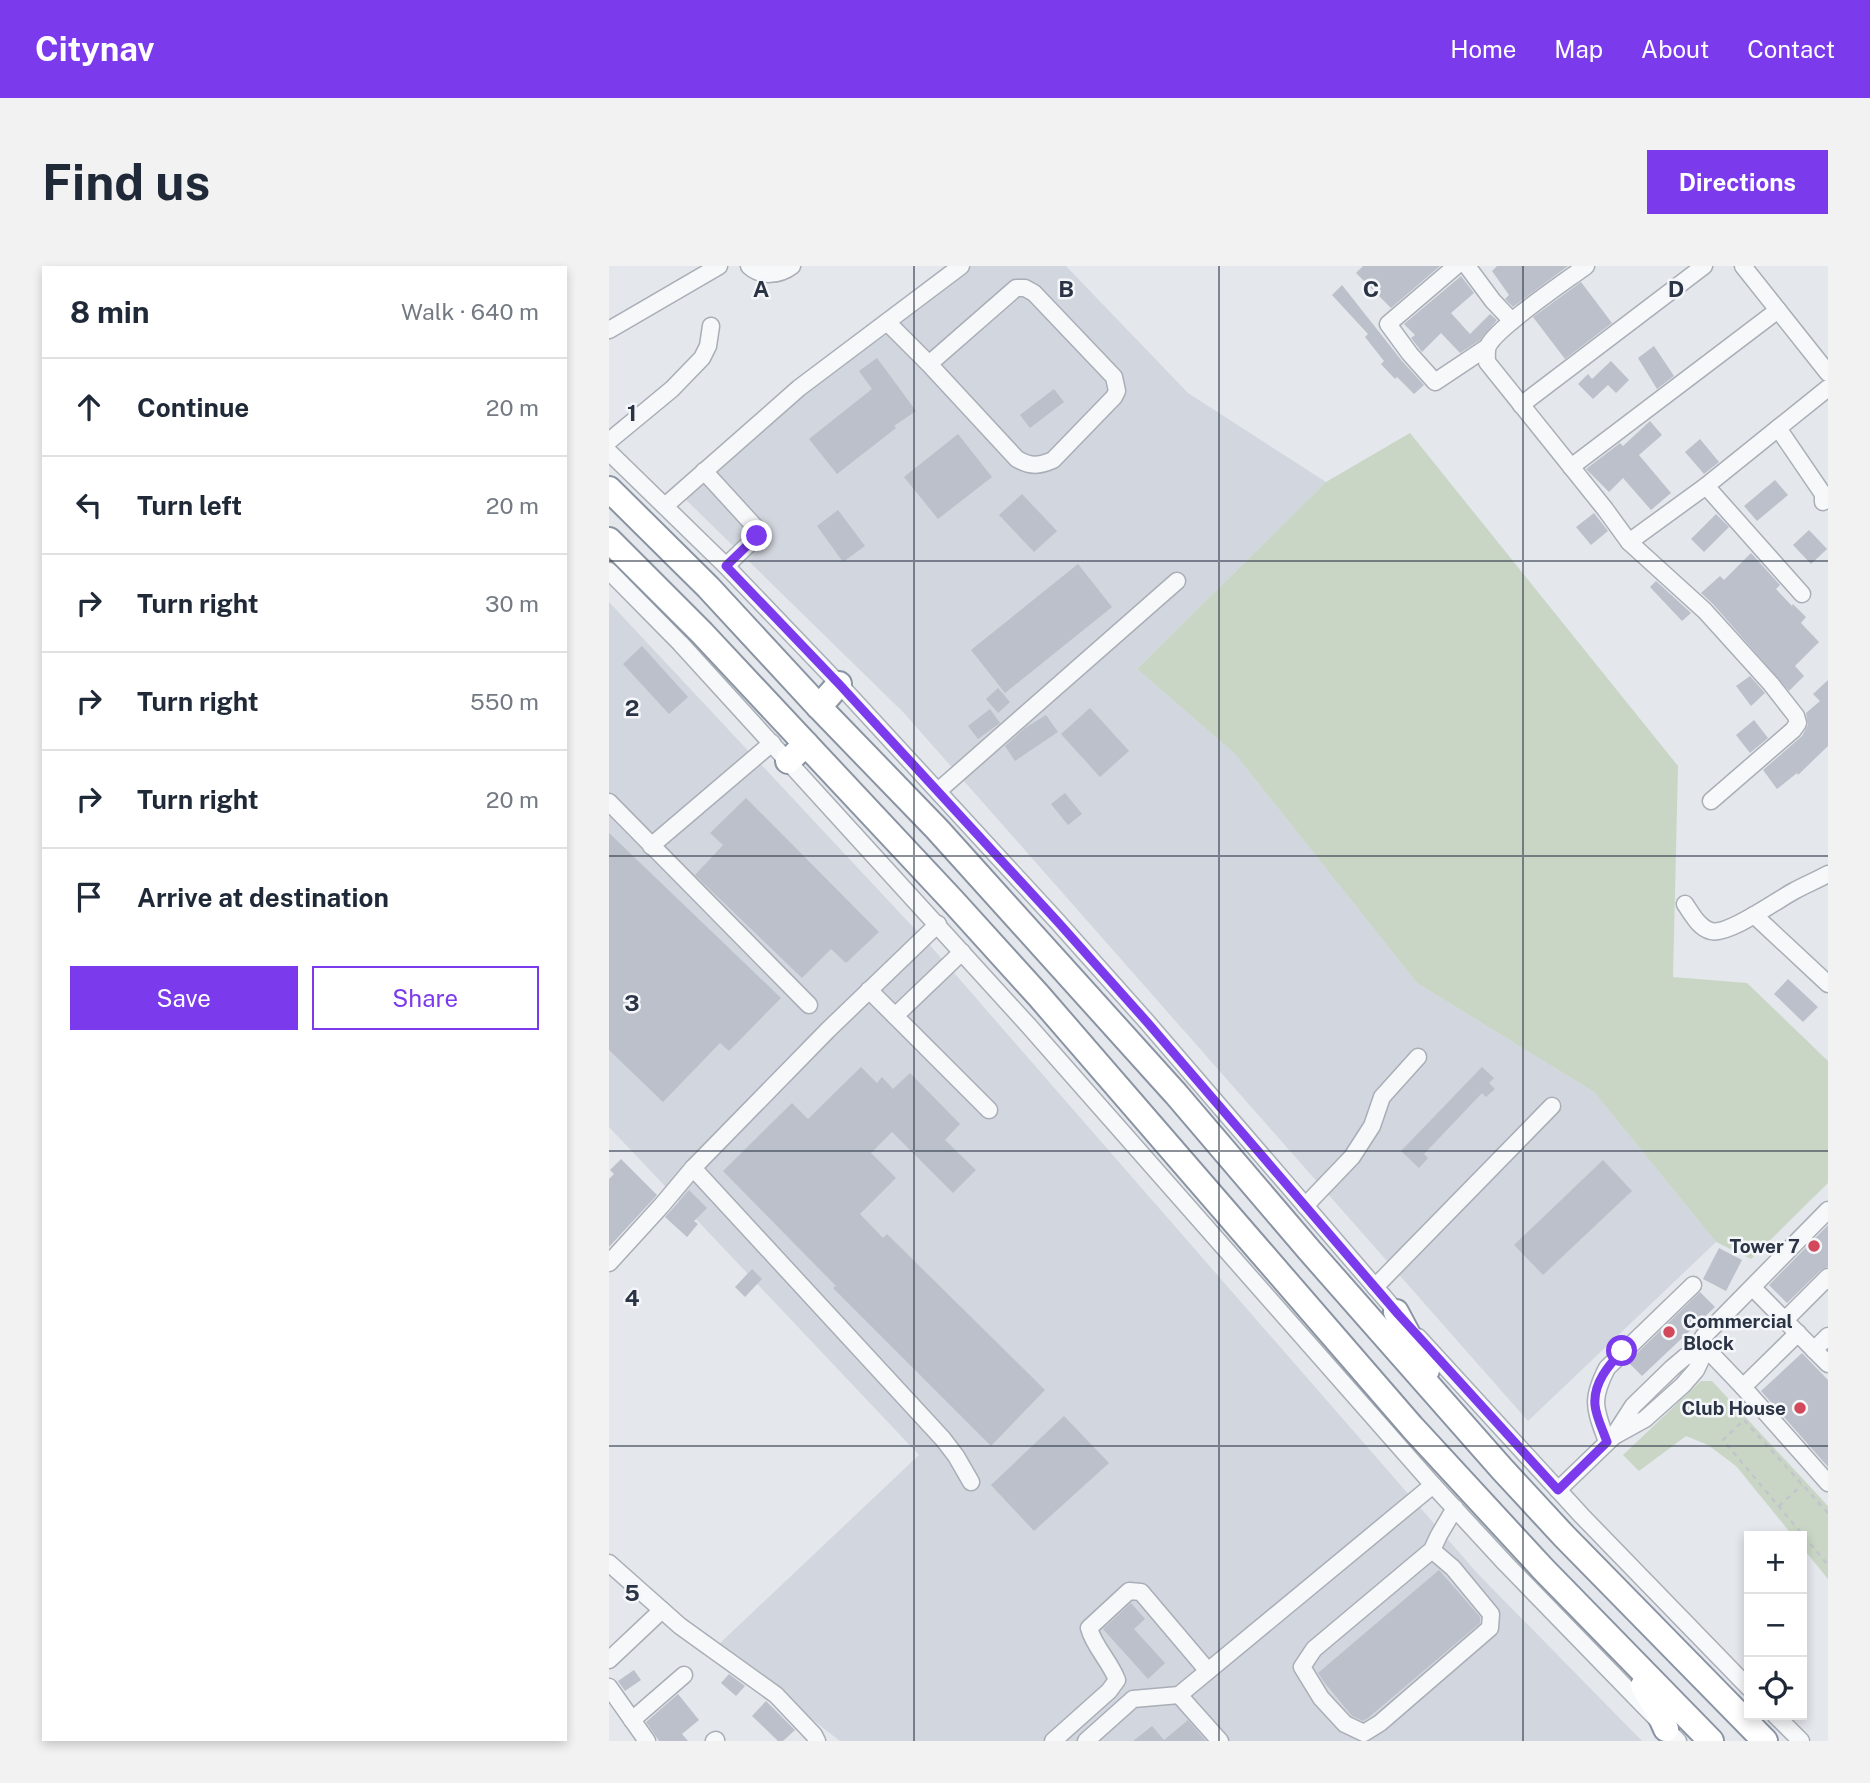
<!DOCTYPE html>
<html lang="en">
<head>
<meta charset="utf-8">
<style>
  :root { --surface:#fff; --page:#f2f2f3; --text:#1f2937; --muted:#747a83; --line:#e0e1e3; --accent:#7c3aed }
  body { margin:0; font-family:"Public Sans",sans-serif; background:var(--page); color:var(--text) }
  .controls { position:absolute; right:21px; bottom:21px; display:grid; overflow:hidden; border-radius:0px; box-shadow:0 4px 10px #0003 }
  .controls button { width:63px; height:63px; display:grid; place-items:center; padding:0; border:0; border-bottom:2px solid var(--line); background:var(--surface); color:var(--text); font:35px sans-serif }
  .stop { position:absolute; width:21px; height:21px; margin:-16px; border:5px solid #7c3aed; border-radius:50%; background:#fff }
  .stop.end { background:#7c3aed; border-color:#fff; box-shadow:0 2px 7px #0008 }
  .list { margin:0; padding:0; list-style:none }
  h2 { display:flex; justify-content:space-between; align-items:center; height:91px; margin:0; padding:0 28px; font-size:30px }
  h2 small { font-size:23px; font-weight:400; color:var(--muted) }
  .list li { display:grid; grid-template-columns:46px 1fr auto; gap:21px; align-items:center; box-sizing:border-box; height:98px; padding:0 28px; border-top:2px solid var(--line) }
  .list b { display:block; font-size:26px; white-space:nowrap }
  .list em { font-size:23px; font-style:normal; color:var(--muted) }
  .actions { display:flex; gap:14px; padding:21px 28px }
  .actions a { flex:1; padding:16px 0; border:2px solid var(--accent); border-radius:0px; text-align:center; font-size:24px; color:var(--accent) }
  .actions .main { background:var(--accent); color:#fff }
  .icon { flex:none; width:38px; height:38px; fill:none; stroke:currentColor; stroke-width:2; stroke-linecap:round; stroke-linejoin:round }
  .map { position:relative; flex:none; width:1219px; height:1475px; overflow:hidden; border-radius:0px }
  header { display:flex; align-items:center; gap:42px; box-sizing:border-box; height:98px; padding:0 35px; background:var(--accent); color:#fff }
  header strong { font-size:33px }
  nav { display:flex; gap:38px; margin-inline-start:auto; font-size:24px }
  .intro { display:flex; align-items:center; justify-content:space-between; box-sizing:border-box; height:168px; padding:0 42px }
  h1 { margin:0; font-size:49px }
  .button { padding:18px 32px; border-radius:0px; background:var(--accent); color:#fff; font-size:24px; font-weight:700 }
  main { display:flex; gap:42px; padding:0 42px }
  aside { flex:1; background:var(--surface); border-radius:0px; box-shadow:0 4px 10px #0003 }
  .map>svg:first-child { display:block }
  .built { fill:#d2d6de }
  .green { fill:#c9d6c5 }
  .building { fill:#bbc0ca }
  .lines { fill:none; stroke-linecap:round; stroke-linejoin:round }
  .minor-casing { stroke:#a9aeb7; stroke-width:19 }
  .highway-casing { stroke:#8b94a3; stroke-width:28 }
  .path { stroke:#c2c5cb; stroke-width:2.5; stroke-dasharray:5 5; stroke-linecap:butt }
  .minor { stroke:#f7f8fa; stroke-width:16 }
  .highway { stroke:#fff; stroke-width:24 }
  .route { stroke:#7c3aed; stroke-width:9 }
  .grid { fill:none; stroke:#2b3445; stroke-width:2; stroke-opacity:0.55 }
  .poi-dot { fill:#d1495b; stroke:#f4f6f9; stroke-width:2.5 }
  .labels { text-anchor:middle; dominant-baseline:central; stroke-width:5; stroke-linejoin:round; paint-order:stroke }
  .poi-label { font-size:19px; font-weight:bold; fill:#2b3445; stroke:#f4f6f9; text-anchor:end }
  .grid-label { font-size:23px; text-anchor:middle; font-weight:bold; fill:#2b3445; stroke:#f4f6f9; stroke-width:5; stroke-linejoin:round; paint-order:stroke }
</style>
</head>
<body>
<header>
<strong>Citynav</strong>
<nav><a>Home</a><a>Map</a><a>About</a><a>Contact</a></nav>
</header>
<div class="intro"><h1>Find us</h1><a class="button">Directions</a></div>
<main>
<aside>
<h2>8 min<small>Walk · 640 m</small></h2>
<ul class="list">
<li><svg class="icon" aria-label="ahead" viewBox="0 0 24 24"><path d="M12 20V5M6 11l6-6 6 6"/></svg><div><b>Continue</b></div><em>20 m</em></li>
<li><svg class="icon" aria-label="left" viewBox="0 0 24 24"><path d="M17 20v-9H6M10 6l-5 5 5 5"/></svg><div><b>Turn left</b></div><em>20 m</em></li>
<li><svg class="icon" aria-label="right" viewBox="0 0 24 24"><path d="M7 20v-9h11M14 6l5 5-5 5"/></svg><div><b>Turn right</b></div><em>30 m</em></li>
<li><svg class="icon" aria-label="right" viewBox="0 0 24 24"><path d="M7 20v-9h11M14 6l5 5-5 5"/></svg><div><b>Turn right</b></div><em>550 m</em></li>
<li><svg class="icon" aria-label="right" viewBox="0 0 24 24"><path d="M7 20v-9h11M14 6l5 5-5 5"/></svg><div><b>Turn right</b></div><em>20 m</em></li>
<li><svg class="icon" aria-label="arrive" viewBox="0 0 24 24"><path d="M6 21V4h12l-3 4 3 4H6"/></svg><div><b>Arrive at destination</b></div></li>
</ul>
<div class="actions"><a class="main">Save</a><a>Share</a></div>
</aside>
<div class="map">
<svg width="1219" height="1475" viewBox="0 0 1219 1475">
  <rect width="100%" height="100%" fill="#e4e7ec"/>
  <g class="built">
    <path d="M362 0H457L579 127 717 216 528 403 626 488 808 717 985 826 1107 976 919 1155 295 447 69 226Z"/>
    <path d="M0 336 319 677 869 1308 1033 1475H231L108 1380 310 1189 0 861Z"/>
  </g>
  <g class="green">
    <path d="M801 167 1069 500 1064 711 1138 717 1219 795V917L1142 993 1107 976 985 826 808 717 626 488 528 403 717 216Z"/>
    <path d="M1092 1115H1103L1219 1240V1313L1193 1281V1270H1184L1127 1200 1099 1179 1077 1170 1030 1205 1014 1189Z"/>
  </g>
  <g class="building">
    <path d="M754 0H831L782 42 747 7Z"/>
    <path d="M888 0H959L904 41 896 33 900 29 883 5Z"/>
    <path d="M852 10 865 27 842 47 861 68 881 48 888 54 871 74 851 87 832 67 813 86 802 72 806 69 795 58Z"/>
    <path d="M972 16 1003 57 956 93 924 51Z"/>
    <path d="M733 19 793 95 815 119 805 128 788 111 786 113 772 98 775 95 756 71 759 68 723 29Z"/>
    <path d="M1045 80 1065 110 1048 123 1029 92Z"/>
    <path d="M268 92 307 145 285 160 287 162 228 208 200 173 263 123 250 105Z"/>
    <path d="M1002 95 1020 114 1007 127 999 119 984 133 969 118 979 108 983 113Z"/>
    <path d="M445 123 455 136 421 162 411 149Z"/>
    <path d="M1041 155 1053 169 1030 189 1062 227 1042 244 1014 212 1000 226 977 203 1011 177 1014 180Z"/>
    <path d="M349 168 383 211 329 253 295 211Z"/>
    <path d="M1091 173 1110 196 1095 208 1076 186Z"/>
    <path d="M1166 214 1179 229 1148 255 1135 240Z"/>
    <path d="M413 228 448 265 425 286 390 249Z"/>
    <path d="M229 244 256 280 234 296 208 260Z"/>
    <path d="M985 247 999 265 982 279 967 261Z"/>
    <path d="M1107 248 1120 261 1095 286 1082 273Z"/>
    <path d="M1200 264 1218 283 1202 298 1184 279Z"/>
    <path d="M1142 287 1171 319 1167 323 1183 340 1184 338 1197 351 1192 357 1210 376 1186 400 1195 410 1180 425 1104 338 1092 327 1111 310 1115 314Z"/>
    <path d="M469 298 503 341 396 427 362 384Z"/>
    <path d="M1047 315 1082 347 1073 355 1041 321Z"/>
    <path d="M33 380 79 431 60 448 14 398Z"/>
    <path d="M1141 410 1156 427 1142 440 1127 420Z"/>
    <path d="M1219 414V480L1189 509 1188 507 1168 523 1154 504 1193 470 1199 459 1197 447 1211 435 1204 428Z"/>
    <path d="M389 422 401 436 389 447 377 433Z"/>
    <path d="M481 442 520 485 491 511 452 468Z"/>
    <path d="M381 443 391 457 369 473 359 460Z"/>
    <path d="M437 449 449 466 406 495 396 480 416 462Z"/>
    <path d="M1145 454 1159 472 1141 487 1127 469Z"/>
    <path d="M456 527 473 548 459 559 442 538Z"/>
    <path d="M137 532 270 666 237 697 222 683 193 712 86 609 114 579 101 567Z"/>
    <path d="M0 567 172 732 120 785 111 777 54 836 0 784Z"/>
    <path d="M1179 713 1209 741 1194 756 1165 728Z"/>
    <path d="M252 801 268 817 273 811 284 823 301 807 351 858 336 874 367 904 344 927 283 866 262 887 287 912 251 948 274 972 278 968 436 1124 382 1180 224 1022 227 1020 114 905 183 837 199 853Z"/>
    <path d="M873 801 885 812 880 817 886 823 877 831 873 827 815 888 819 892 810 902 792 885Z"/>
    <path d="M12 893 48 929 0 981V913L5 908 1 904Z"/>
    <path d="M994 894 1023 925 934 1009 905 979Z"/>
    <path d="M80 924 98 942 85 955 89 958 78 971 56 951Z"/>
    <path d="M1219 959V1001L1212 1004 1178 1037 1160 1019Z"/>
    <path d="M1110 982 1133 994 1117 1025 1094 1013Z"/>
    <path d="M143 1003 153 1013 136 1031 126 1021Z"/>
    <path d="M1091 1026 1106 1041 1033 1110 1019 1096Z"/>
    <path d="M1193 1087 1219 1114V1201L1152 1125Z"/>
    <path d="M455 1150 500 1197 425 1265 382 1219Z"/>
    <path d="M830 1304 871 1351V1357L759 1452 754 1455 743 1450 715 1416 709 1407Z"/>
    <path d="M522 1337 536 1353 525 1363 556 1397 539 1413 494 1363Z"/>
    <path d="M25 1404 32 1414 16 1425 9 1415Z"/>
    <path d="M120 1408 136 1420 127 1430 112 1417Z"/>
    <path d="M69 1428 90 1454 73 1468 79 1475H50L37 1456Z"/>
    <path d="M157 1435 186 1464 174 1475H169L143 1450Z"/>
    <path d="M579 1454 597 1475H524L543 1460 555 1474Z"/>
  </g>
  <g class="lines">
    <g class="minor-casing">
      <g id="minor">
        <path d="M140 0C152 11 170 10 183 0"/>
        <path d="M847 0 779 58 801 88 826 116 877 82"/>
        <path d="M858 0 884 35 903 55"/>
        <path d="M977 0C957 15 888 61 879 80 877 85 878 90 878 96L996 243 1020 276 1096 345 1162 418 1187 450 1189 457 1184 464 1102 535"/>
        <path d="M1134 0 1219 107"/>
        <path d="M278 56 320 98 408 193C422 201 430 200 444 194L505 131 508 125 505 111 425 27 416 22H407L320 98"/>
        <path d="M0 64 110 0"/>
        <path d="M912 139 1095 0"/>
        <path d="M1169 162 1214 228V236"/>
        <path d="M0 175 63 123 93 92 99 80 102 60"/>
        <path d="M0 186 117 300 230 418 448 655 538 756 792 1051"/>
        <path d="M962 201 1169 44"/>
        <path d="M95 205 149 264 148 270 117 300"/>
        <path d="M56 240 190 122 352 0"/>
        <path d="M1020 276 1097 220"/>
        <path d="M0 305 71 377 419 759 824 1219 897 1298 1069 1475"/>
        <path d="M1193 328 1097 220 1219 122"/>
        <path d="M329 525 568 315"/>
        <path d="M0 536 200 739"/>
        <path d="M42 580 163 477"/>
        <path d="M1076 638C1083 648 1090 662 1102 665 1119 670 1168 634 1185 625 1196 619 1208 614 1219 608"/>
        <path d="M1145 649 1219 718"/>
        <path d="M260 724 380 844"/>
        <path d="M286 750 353 686"/>
        <path d="M84 902 334 1173 347 1190 362 1216"/>
        <path d="M696 940 743 891 763 860 773 831 809 791"/>
        <path d="M0 997 53 939 84 902 219 764 329 658"/>
        <path d="M766 1021 943 840"/>
        <path d="M1144 1022 1219 1098"/>
        <path d="M1176 1054 1219 1011"/>
        <path d="M1189 1067 1134 1121 1092 1077 1094 1071 1219 944"/>
        <path d="M809 1071 973 1250 1140 1422"/>
        <path d="M1205 1084 1219 1070"/>
        <path d="M1134 1121 1219 1217"/>
        <path d="M1007 1169 1036 1153 1074 1119 1087 1104 1097 1083"/>
        <path d="M998 1176C986 1142 981 1135 998 1102L1084 1019"/>
        <path d="M949 1224 1004 1171 1024 1140 1063 1102 1076 1091 1097 1083"/>
        <path d="M823 1284 844 1302 882 1348 881 1362 771 1457 755 1467 736 1458 712 1432 693 1401 705 1383 823 1284 830 1269 846 1242"/>
        <path d="M0 1297 71 1360 167 1429 205 1469 208 1475"/>
        <path d="M0 1394 53 1344"/>
        <path d="M0 1421 38 1475"/>
        <path d="M570 1429 611 1475"/>
        <path d="M1166 1449 1192 1475"/>
        <path d="M23 1454 75 1409"/>
        <path d="M105 1475 107 1474"/>
        <path d="M444 1475 500 1425 508 1414C501 1395 485 1381 480 1362L520 1325 532 1326 599 1405"/>
        <path d="M477 1475 524 1433 570 1429 824 1219"/>
      </g>
    </g>
    <g class="highway-casing">
      <g id="highway">
        <path d="M0 223 99 321 210 441 328 563 567 828 701 985 893 1203 955 1270 1156 1475"/>
        <path d="M0 274 93 367 343 634 430 730 803 1161 934 1303 1102 1475"/>
        <path d="M210 441 230 418"/>
        <path d="M179 495 197 478"/>
        <path d="M787 1046 818 1104"/>
        <path d="M1034 1420 1049 1445 1057 1463"/>
      </g>
    </g>
    <g class="path">
      <path d="M1170 1240 1193 1219"/>
      <path d="M1219 1247 1135 1154 1114 1174 1219 1299"/>
    </g>
    <use href="#minor" class="minor"/>
    <use href="#highway" class="highway"/>
  </g>
  <g class="lines">
    <path class="route" d="M148 270 117 300 230 418 448 655 538 756 789 1048 949 1224 998 1176C994 1164 987 1151 986 1139 984 1117 1000 1099 1013 1085"/>
  </g>
  <path class="grid" d="M305 0V1475M610 0V1475M914 0V1475M0 295H1219M0 590H1219M0 885H1219M0 1180H1219"/>
  <g class="poi-dot">
    <circle cx="1205" cy="980" r="7"/>
    <circle cx="1060" cy="1066" r="7"/>
    <circle cx="1191" cy="1142" r="7"/>
  </g>
  <g class="labels">
    <g class="poi-label">
      <text x="1191" y="980">Tower 7</text>
      <text x="1074" y="1055" text-anchor="start">Commercial<tspan x="1074" dy="22">Block</tspan></text>
      <text x="1177" y="1142">Club House</text>
    </g>
  </g>
  <g class="grid-label">
    <text x="152" y="31">A</text>
    <text x="457" y="31">B</text>
    <text x="762" y="31">C</text>
    <text x="1067" y="31">D</text>
    <text x="23" y="155">1</text>
    <text x="23" y="450">2</text>
    <text x="23" y="745">3</text>
    <text x="23" y="1040">4</text>
    <text x="23" y="1335">5</text>
  </g>
</svg>
<div class="controls">
<button>+</button>
<button>−</button>
<button><svg class="icon" aria-label="locate" viewBox="0 0 24 24"><circle cx="12" cy="12" r="6"/><path d="M12 2v4M12 18v4M2 12h4M18 12h4"/></svg></button>
</div>
<div class="stop" style="left:1013px;top:1085px"></div>
<div class="stop end" style="left:148px;top:270px"></div>
</div>
</main>
</body>
</html>
